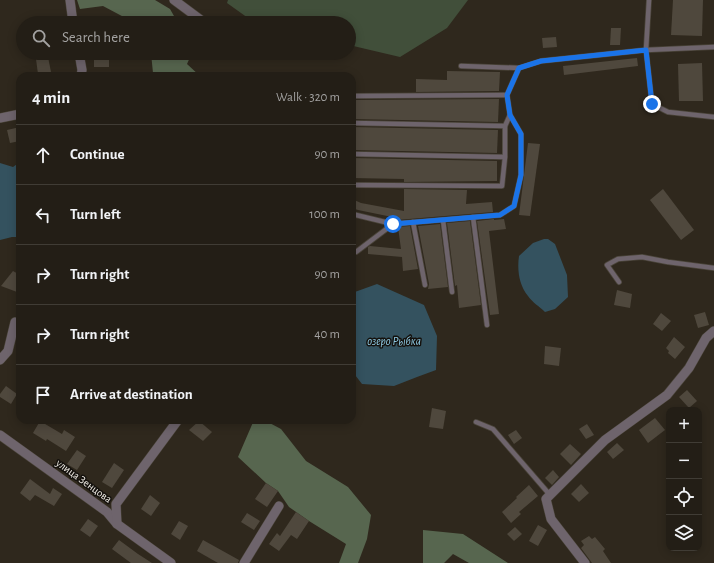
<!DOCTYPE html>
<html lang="en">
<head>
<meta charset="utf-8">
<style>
  :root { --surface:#231e16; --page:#2f2b23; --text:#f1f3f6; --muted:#a3a2a1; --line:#403c35 }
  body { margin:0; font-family:"Alegreya Sans",sans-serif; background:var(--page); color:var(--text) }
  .controls { position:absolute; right:12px; bottom:12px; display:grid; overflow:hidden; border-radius:8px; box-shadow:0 2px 10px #0003 }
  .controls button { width:36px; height:36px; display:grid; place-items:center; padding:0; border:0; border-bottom:1px solid var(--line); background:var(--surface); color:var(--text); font:20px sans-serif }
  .stop { position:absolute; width:12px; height:12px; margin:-9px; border:3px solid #1a73e8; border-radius:50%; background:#fff }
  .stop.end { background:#1a73e8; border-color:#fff; box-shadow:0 1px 4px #0008 }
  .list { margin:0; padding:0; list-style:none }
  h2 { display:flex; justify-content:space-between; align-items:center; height:52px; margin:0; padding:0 16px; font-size:17px }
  h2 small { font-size:13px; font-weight:400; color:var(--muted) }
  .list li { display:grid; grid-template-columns:26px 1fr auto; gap:12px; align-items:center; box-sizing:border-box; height:60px; padding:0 16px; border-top:1px solid var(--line) }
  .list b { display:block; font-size:15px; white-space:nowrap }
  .list em { font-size:13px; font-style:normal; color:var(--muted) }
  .icon { flex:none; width:22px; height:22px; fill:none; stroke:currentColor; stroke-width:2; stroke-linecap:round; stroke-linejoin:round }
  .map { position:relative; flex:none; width:714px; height:563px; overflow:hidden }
  .search { position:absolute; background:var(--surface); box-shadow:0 2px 10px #0003; left:16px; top:16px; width:340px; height:44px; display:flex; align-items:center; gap:10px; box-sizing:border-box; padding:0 14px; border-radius:22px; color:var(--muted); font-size:15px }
  .panel { position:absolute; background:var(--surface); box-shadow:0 2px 10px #0003; left:16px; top:72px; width:340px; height:352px; border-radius:12px }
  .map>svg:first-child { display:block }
  .green { fill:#414f3a }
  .forest { fill:#57664f }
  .water { fill:#34525f }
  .building { fill:#4f483d }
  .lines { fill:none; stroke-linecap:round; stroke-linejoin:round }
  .service-casing { stroke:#4a4439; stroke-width:6 }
  .minor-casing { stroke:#4a4439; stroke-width:10 }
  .service { stroke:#6e646c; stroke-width:4.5 }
  .minor { stroke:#6e646c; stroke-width:9 }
  .route { stroke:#1a73e8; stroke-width:5 }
  .labels { text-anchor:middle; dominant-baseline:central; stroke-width:3; stroke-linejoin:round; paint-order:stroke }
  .street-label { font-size:11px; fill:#f3efe8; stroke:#14110d }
  .water-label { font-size:12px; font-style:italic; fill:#8fcbe5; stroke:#14110d }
</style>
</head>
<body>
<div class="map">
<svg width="714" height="563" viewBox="0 0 714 563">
  <rect width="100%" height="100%" fill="#2f281d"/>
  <path class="green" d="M228 0H468L447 28 400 57 349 45V23H255L227 3Z"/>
  <g class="forest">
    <path d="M77 0H155L170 9 178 23H135L103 6 80 9Z"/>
    <path d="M151 53H192L187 64 200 76H158L153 73Z"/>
    <path d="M254 420H264L281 429 306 461 348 487 371 515 367 539 358 563H339L346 544 309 521 289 507 278 491 266 483 238 457Z"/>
    <path d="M423 530 463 534 508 563H469L453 554 444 563H423Z"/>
  </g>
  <g class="water">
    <path d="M20 162V237H12L0 240V163L13 167Z"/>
    <path d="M544 239H548L555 244 567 275 568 297 555 309 545 312C540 307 532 302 528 296 519 285 517 270 519 256L533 243Z"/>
    <path d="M377 284 424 305 437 336 436 370 417 377 394 386 362 384 352 371V293Z"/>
  </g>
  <g class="building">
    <path d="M673 0H703L702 36 671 35Z"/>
    <path d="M611 28H621L620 45H610Z"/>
    <path d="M556 37 557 47 543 48 542 38Z"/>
    <rect x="94" y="55" width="15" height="12"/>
    <path d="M48 57 51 72 38 74 36 59Z"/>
    <path d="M637 58 638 66 564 75 563 66Z"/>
    <path d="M702 63 703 101H679L678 64Z"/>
    <path d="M447 71 500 72 499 91 416 92V79L447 80Z"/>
    <path d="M499 99 498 122 352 119V100Z"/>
    <path d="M20 127V141L10 143 7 130Z"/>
    <path d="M352 127 498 130 497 153 352 150Z"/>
    <path d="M528 143 540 144 530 216 519 215Z"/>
    <path d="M352 158 497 161V181L404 182V179L352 178Z"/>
    <path d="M404 189 467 190 466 204 492 202 493 212 397 220V218L358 210 352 208V199L361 203 404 211Z"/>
    <path d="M663 189 694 230 681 240 650 200Z"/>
    <path d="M494 219V220L504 219 506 229 489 231 499 314 490 315 477 221Z"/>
    <path d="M470 221 481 305 459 308 457 285 455 286 447 223Z"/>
    <path d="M440 224 448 287 428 289 429 284 418 226Z"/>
    <path d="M410 226 418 269 403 271 402 257 368 254V247L370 246 401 249 398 227Z"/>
    <path d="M13 271 20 275V287L17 292 1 286Z"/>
    <path d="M617 290 632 294 630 308 614 305Z"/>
    <path d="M705 312 709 325 698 328 694 315Z"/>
    <path d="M661 313 671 321 662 331 653 324Z"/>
    <path d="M674 337 685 347 675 359 668 353 669 351 666 348Z"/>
    <path d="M545 346 561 348 559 366 544 364Z"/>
    <path d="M6 386 17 394 11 404 0 397V394Z"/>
    <path d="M687 390 697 401 689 408 679 397Z"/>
    <path d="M432 408 446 411 443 429 429 427Z"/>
    <path d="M655 418 665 430 648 443 639 430Z"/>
    <path d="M40 421 62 434 64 430 75 437 66 451 47 439 46 441 33 433Z"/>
    <path d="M199 421 212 432 203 441 189 430Z"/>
    <path d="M587 424 594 435 586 439 579 429Z"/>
    <path d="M516 430 522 438 514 444 508 435Z"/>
    <path d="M617 443 624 450 613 459 607 452Z"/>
    <path d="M570 444 581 454 571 465 560 454Z"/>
    <path d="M77 450 86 456 77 470 67 464Z"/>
    <path d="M114 463 124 470 112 488 102 482Z"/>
    <path d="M553 470 559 477 552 485 545 478Z"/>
    <path d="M30 479 50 494 53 488 62 494 54 506 35 495 30 501 20 493Z"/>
    <path d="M266 483 278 491 267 507 255 499Z"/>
    <path d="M581 484 589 493 579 502 571 494Z"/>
    <path d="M529 485 538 496 519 512 521 514 511 523 502 512 517 498 516 497Z"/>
    <path d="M150 495 160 503 151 516 141 509Z"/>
    <path d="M296 512 309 521 297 539 291 535 279 551 269 544 277 533 280 536Z"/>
    <path d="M247 513 260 521 254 530 241 522Z"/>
    <path d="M88 519 98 526 90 537 80 530Z"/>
    <path d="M179 521 188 526 180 540 171 534Z"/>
    <path d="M538 525 547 530 538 546 529 541Z"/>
    <path d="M515 527 522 534 514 541 507 534Z"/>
    <path d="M589 536 592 539 595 537 605 549 603 551 611 563H592L581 548 584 545 581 541Z"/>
    <path d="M119 540 138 554 152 563H131L112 549Z"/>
    <path d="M203 540 239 560 238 563H218L197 551Z"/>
  </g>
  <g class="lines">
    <g class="service-casing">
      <g id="service">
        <path d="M714 47 646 50 652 104 668 112 714 117"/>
        <path d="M461 66 519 68 541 61 646 50 649 0"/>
        <path d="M352 96 507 95"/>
        <path d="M352 123 505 126 510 115"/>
        <path d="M352 154 505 157"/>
        <path d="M352 185 502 186 505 157V126"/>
        <path d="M352 214 393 224 500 215 514 206 521 175V134L510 115 507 95 519 68"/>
        <path d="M473 217 487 325"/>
        <path d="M443 220 452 292"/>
        <path d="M413 222 425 285"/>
        <path d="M352 250 356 252 393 224"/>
        <path d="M619 282 607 265 618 259 642 257 668 262 714 268"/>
        <path d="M476 422 493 429 550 495"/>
      </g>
    </g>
    <g class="minor-casing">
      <g id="minor">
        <path d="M70 0 73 23"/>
        <path d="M174 0 205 23"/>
        <path d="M79 53 82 70 81 76"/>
        <path d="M0 118 20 114"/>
        <path d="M0 360 8 351 15 322"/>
        <path d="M0 435 107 512 117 524 171 563"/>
        <path d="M117 524 116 504 178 420"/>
        <path d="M244 563 279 506"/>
        <path d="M585 563 551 519 546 499 605 440 667 395 689 368 706 338 714 331"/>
      </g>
    </g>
    <use href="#service" class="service"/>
    <use href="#minor" class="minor"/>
  </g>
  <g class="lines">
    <path class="route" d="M393 224 500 215 514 206 521 175V134L510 115 507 95 519 68 541 61 646 50 652 104"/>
  </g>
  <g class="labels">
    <g class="street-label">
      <text transform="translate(84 481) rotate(36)">улица Зенцова</text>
    </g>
    <g class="water-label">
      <text x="394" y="341">озеро Рыбка</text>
    </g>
  </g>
</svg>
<div class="controls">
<button>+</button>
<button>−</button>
<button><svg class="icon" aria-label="locate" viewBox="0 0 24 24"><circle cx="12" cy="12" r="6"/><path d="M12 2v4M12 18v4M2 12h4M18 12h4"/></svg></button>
<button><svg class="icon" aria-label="layers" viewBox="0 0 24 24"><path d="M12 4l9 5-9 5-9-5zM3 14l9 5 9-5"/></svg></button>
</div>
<div class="stop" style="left:393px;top:224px"></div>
<div class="stop end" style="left:652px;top:104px"></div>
<div class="search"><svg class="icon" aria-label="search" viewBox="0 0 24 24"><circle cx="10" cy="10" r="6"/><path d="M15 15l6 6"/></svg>Search here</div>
<section class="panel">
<h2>4 min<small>Walk · 320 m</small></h2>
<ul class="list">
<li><svg class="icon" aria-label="ahead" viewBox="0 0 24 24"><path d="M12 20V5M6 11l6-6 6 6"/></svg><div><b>Continue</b></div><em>90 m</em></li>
<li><svg class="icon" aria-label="left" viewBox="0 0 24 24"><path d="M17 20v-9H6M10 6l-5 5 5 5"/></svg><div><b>Turn left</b></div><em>100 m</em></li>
<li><svg class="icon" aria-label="right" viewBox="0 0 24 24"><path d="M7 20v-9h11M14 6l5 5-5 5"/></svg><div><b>Turn right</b></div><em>90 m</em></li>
<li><svg class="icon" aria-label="right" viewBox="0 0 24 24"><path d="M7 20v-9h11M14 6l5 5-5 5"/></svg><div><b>Turn right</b></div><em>40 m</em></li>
<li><svg class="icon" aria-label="arrive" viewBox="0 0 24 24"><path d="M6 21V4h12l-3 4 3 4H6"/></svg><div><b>Arrive at destination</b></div></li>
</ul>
</section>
</div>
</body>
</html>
